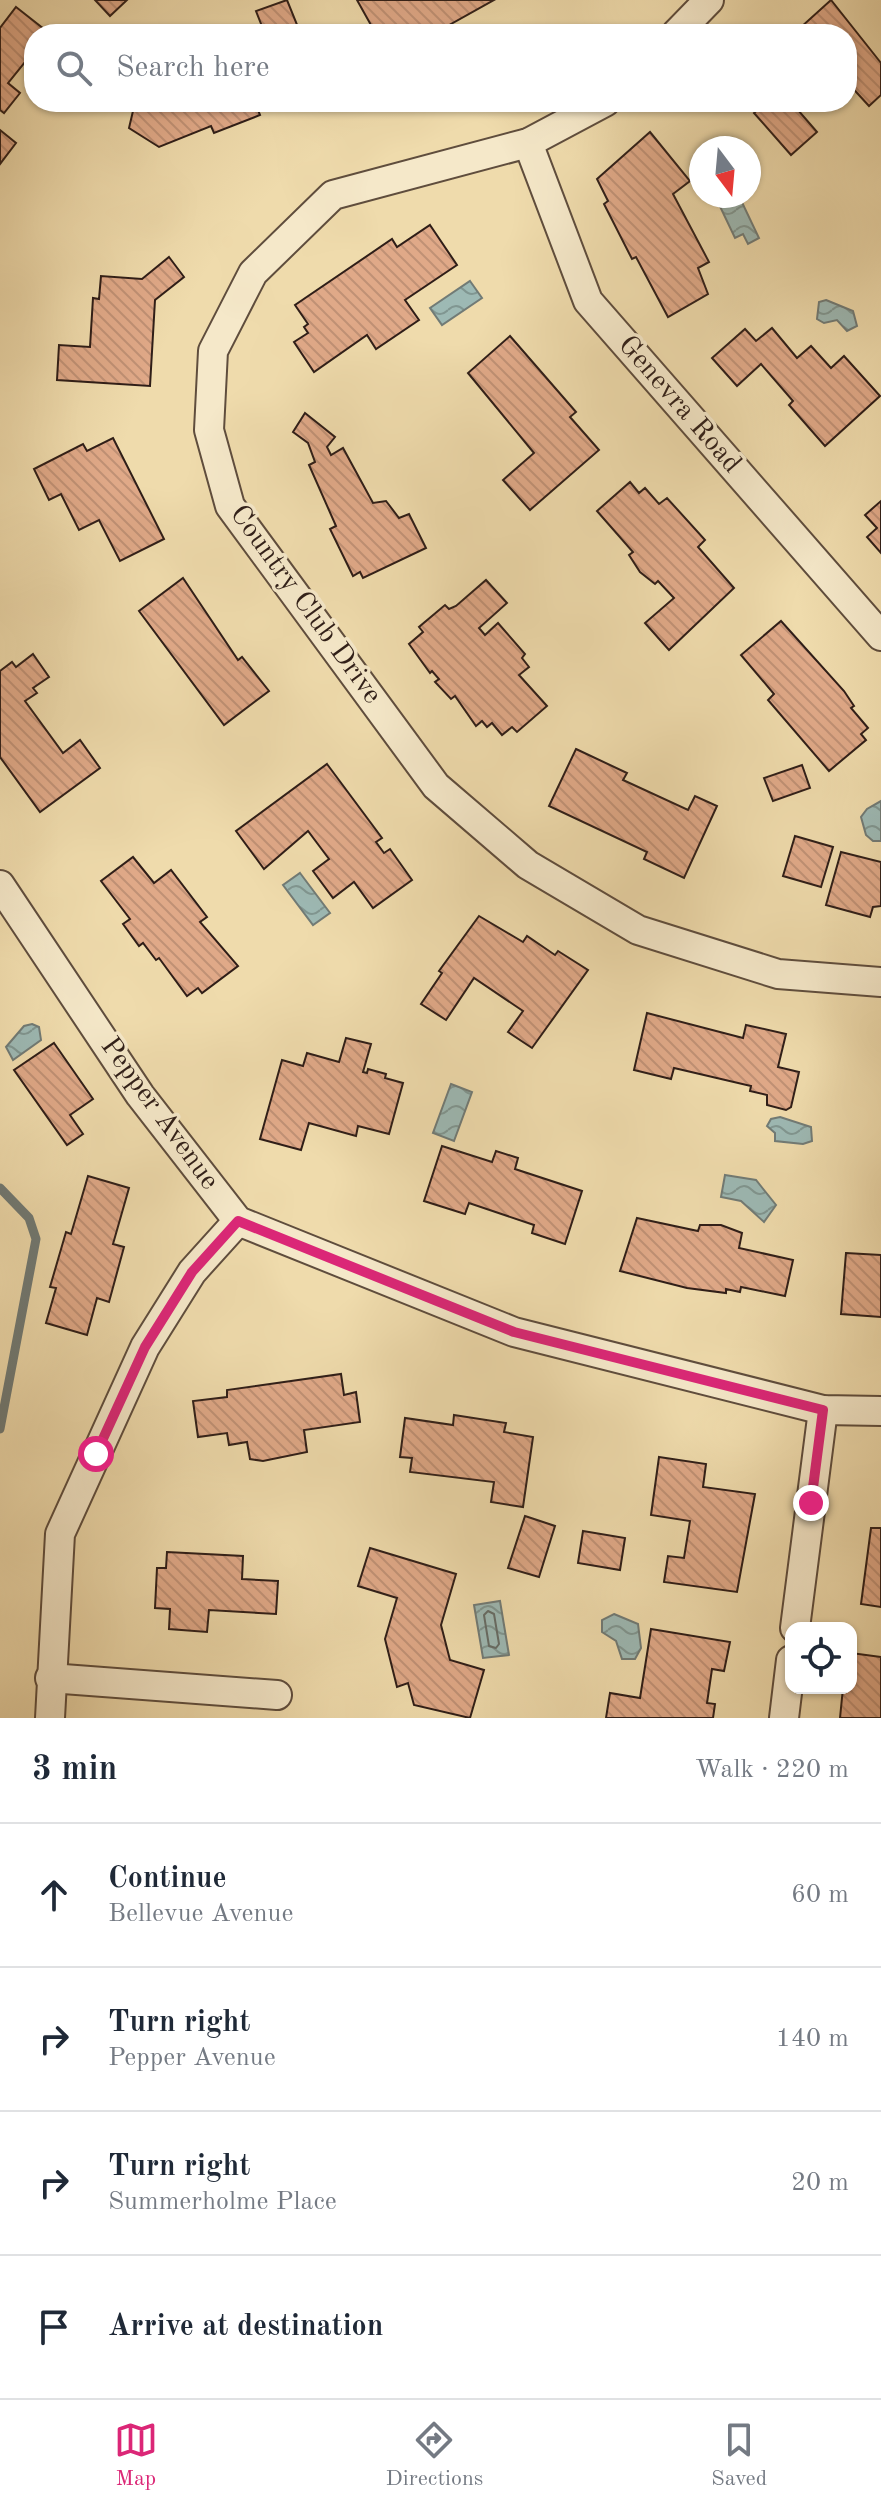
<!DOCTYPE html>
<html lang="en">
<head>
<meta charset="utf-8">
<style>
  :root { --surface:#fff; --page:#f2f2f3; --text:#1f2937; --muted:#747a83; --line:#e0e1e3; --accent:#db2777 }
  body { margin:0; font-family:"Old Standard TT",serif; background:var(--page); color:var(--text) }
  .controls { position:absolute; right:24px; bottom:24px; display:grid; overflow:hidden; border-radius:16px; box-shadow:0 2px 6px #0004 }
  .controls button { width:72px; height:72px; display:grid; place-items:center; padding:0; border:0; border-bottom:2px solid var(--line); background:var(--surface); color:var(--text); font:40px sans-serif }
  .compass { position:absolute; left:689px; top:136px; width:72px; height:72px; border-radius:50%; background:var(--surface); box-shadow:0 2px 6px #0004; rotate:164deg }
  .stop { position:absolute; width:24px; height:24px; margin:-18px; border:6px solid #db2777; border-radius:50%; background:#fff }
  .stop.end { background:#db2777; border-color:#fff; box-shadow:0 2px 8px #0008 }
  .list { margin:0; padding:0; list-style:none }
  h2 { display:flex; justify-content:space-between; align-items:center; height:104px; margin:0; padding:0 32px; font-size:34px }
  h2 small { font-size:26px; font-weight:400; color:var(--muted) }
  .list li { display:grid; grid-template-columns:52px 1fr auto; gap:24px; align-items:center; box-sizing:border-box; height:144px; padding:0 32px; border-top:2px solid var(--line) }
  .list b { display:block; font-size:30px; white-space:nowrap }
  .list p { margin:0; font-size:26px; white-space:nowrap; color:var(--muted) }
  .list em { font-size:26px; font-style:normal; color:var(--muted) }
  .icon { flex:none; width:44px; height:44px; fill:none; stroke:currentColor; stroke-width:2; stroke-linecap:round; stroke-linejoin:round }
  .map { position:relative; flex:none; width:881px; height:1718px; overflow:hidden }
  .search { position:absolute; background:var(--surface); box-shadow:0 2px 6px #0004; left:24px; right:24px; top:24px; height:88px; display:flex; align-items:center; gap:20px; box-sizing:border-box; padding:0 28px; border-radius:32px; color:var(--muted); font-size:30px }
  .sheet { height:680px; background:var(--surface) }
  nav { display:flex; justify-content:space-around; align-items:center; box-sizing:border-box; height:112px; border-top:2px solid var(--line); background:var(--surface); font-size:22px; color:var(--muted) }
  nav a { display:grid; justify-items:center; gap:4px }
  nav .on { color:var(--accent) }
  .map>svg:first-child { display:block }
  .water { fill:url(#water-waves); stroke:#717b76; stroke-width:2 }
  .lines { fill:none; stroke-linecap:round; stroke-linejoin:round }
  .shore { stroke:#666c66; stroke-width:2 }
  .stream { stroke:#717b76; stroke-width:9 }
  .building { fill:url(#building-back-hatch); stroke:#2f1e18; stroke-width:2 }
  .street-casing { stroke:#5f4d3d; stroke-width:32 }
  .street { stroke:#f5e8c9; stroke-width:28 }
  .route { stroke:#db2777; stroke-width:10 }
  .labels { text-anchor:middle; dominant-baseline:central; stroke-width:7; stroke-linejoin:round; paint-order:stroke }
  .street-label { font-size:28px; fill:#2f1e18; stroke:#f5e8c9 }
</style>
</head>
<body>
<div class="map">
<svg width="881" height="1718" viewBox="0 0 881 1718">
  <defs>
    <pattern id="water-waves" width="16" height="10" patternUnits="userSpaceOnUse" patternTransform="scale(2)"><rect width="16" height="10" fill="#9db9b4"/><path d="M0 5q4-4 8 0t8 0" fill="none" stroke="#809691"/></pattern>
    <pattern id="building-back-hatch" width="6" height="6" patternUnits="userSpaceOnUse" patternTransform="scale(2)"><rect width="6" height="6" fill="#e0a988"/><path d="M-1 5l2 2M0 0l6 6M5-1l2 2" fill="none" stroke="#c09175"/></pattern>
  </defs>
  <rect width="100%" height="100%" fill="#efdbac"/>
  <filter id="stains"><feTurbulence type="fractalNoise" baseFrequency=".0025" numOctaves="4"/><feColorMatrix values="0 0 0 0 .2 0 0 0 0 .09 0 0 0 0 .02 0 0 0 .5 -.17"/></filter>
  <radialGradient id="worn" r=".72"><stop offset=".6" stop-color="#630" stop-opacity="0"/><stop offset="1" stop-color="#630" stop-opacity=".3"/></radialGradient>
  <g class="water">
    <path d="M715 196H739L759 238 748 244 743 234 735 238Z"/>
    <path d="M470 281 482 298 442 325 430 308Z"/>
    <path d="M826 300 853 311 857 326 847 331 837 320 824 323 817 319 819 302Z"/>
    <path d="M881 801V841H873L866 835 861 817 867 809Z"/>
    <path d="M300 873 330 913 313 925 283 885Z"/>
    <path d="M32 1024 39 1027 41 1040 13 1060 6 1047 24 1026Z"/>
    <path d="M451 1084 472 1092 454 1141 433 1133Z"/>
    <path d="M780 1117 811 1127 812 1141 803 1144 775 1141V1133L767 1126 771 1119Z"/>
    <path d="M725 1175 756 1180 776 1205 764 1222 741 1201 721 1197Z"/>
    <path d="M500 1601 509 1655 483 1658 474 1605Z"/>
    <path d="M614 1614 638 1624 641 1648 635 1659H622L616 1641 602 1632V1620Z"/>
  </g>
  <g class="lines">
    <path class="shore" d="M488 1611 494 1614 499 1644 496 1648 489 1646 484 1615Z"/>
    <path class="stream" d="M0 1188 29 1218 36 1239 0 1429"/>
  </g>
  <g class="building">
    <path d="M95 0H127L110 16Z"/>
    <path d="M287 0 300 32 265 34 256 11Z"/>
    <path d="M357 0H494L433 34H376Z"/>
    <path d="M831 0 881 63V95L869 106 847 82V34H801L804 32 800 28Z"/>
    <path d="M16 7 49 33 34 34V51L8 83 20 93 4 113 0 110V28Z"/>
    <path d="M156 102H264L256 105 260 115 214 133 211 126 159 147 129 128 133 111Z"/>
    <path d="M759 102H791L817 132 791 155 754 113 762 106Z"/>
    <path d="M0 130 16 143 0 164Z"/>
    <path d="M650 132 690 181 673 194 709 262 698 268 708 294 668 317 636 257 632 259 604 204 608 201 597 179Z"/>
    <path d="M430 225 457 265 405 300 419 320 376 349 367 335 314 372 294 342 308 333 304 327 308 324 295 305 392 239 397 247Z"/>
    <path d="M169 257 184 277 155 300 150 386 57 380 59 345 90 347 93 298 99 299 101 276 142 279Z"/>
    <path d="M772 328 797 358 811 346 831 368 844 356 880 396 825 446 789 405 793 401 761 364 737 386 712 358 745 329 756 341Z"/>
    <path d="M510 336 576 412 570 417 599 450 530 510 503 480 534 453 468 373Z"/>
    <path d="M305 413 335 437 327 447 331 455 343 448 373 503 386 501 399 518 409 514 426 548 363 578 360 572 353 576 330 529 336 526 309 465 315 462 308 443 293 432Z"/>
    <path d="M113 438 164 539 120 561 99 520 79 530 61 494 49 500 34 469 83 444 87 451Z"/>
    <path d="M630 482 639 493 645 488 659 504 667 498 705 540 698 547 734 588 669 650 645 623 674 598 658 581 655 584 640 572 629 555 633 552 597 511Z"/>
    <path d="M881 501V553L867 537 877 528 865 515Z"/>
    <path d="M183 578 238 660 242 657 269 691 224 725 139 611Z"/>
    <path d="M486 580 507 603 479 628 485 635 498 623 525 654 522 658 529 667 519 675 547 706 517 732 512 727 502 735 492 723 487 727 482 721 476 726 455 696 451 699 435 682 439 679 432 671 430 673 409 644 423 632 419 627 445 605 449 609 456 606Z"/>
    <path d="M781 621 844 691 854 706 851 708 868 728 861 734 866 740 829 771 768 700 774 694 741 655Z"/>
    <path d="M33 654 49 677 33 688 37 693 25 701 63 753 80 740 100 768 40 812 0 757V671L12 662 16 667Z"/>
    <path d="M576 749 627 773 623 780 688 810 695 796 717 806 684 878 644 859 647 852 549 806Z"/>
    <path d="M327 764 382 838 376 842 384 853 390 849 412 880 373 908 354 882 333 898 313 871 329 859 308 831 264 869 236 831Z"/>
    <path d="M802 765 810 788 773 801 764 778Z"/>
    <path d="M795 836 833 847 821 887 783 876Z"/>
    <path d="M841 852 881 862V906L873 907 870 917 826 905Z"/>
    <path d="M133 857 154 883 171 870 207 917 200 922 238 966 202 993 198 988 187 996 159 958 156 960 143 943 139 946 123 924 130 919 101 881Z"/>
    <path d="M479 916 523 942 527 936 555 955 558 951 588 970 532 1048 508 1032 523 1011 474 978 446 1020 421 1004 442 973 439 971Z"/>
    <path d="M647 1013 743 1038 746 1025 786 1034 778 1067 799 1072 791 1107 786 1110 767 1105V1095L750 1091 751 1086 674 1068 671 1079 634 1070Z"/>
    <path d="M346 1038 371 1044 363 1072 367 1073 368 1069 386 1074 385 1078 403 1083 389 1134 358 1126 356 1136 309 1123 301 1150 260 1139 282 1060 303 1066 307 1053 339 1062Z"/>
    <path d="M54 1043 93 1099 70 1115 83 1134 67 1145 14 1070Z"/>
    <path d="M442 1146 492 1162 496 1151 518 1158 515 1169 582 1191 565 1244 532 1233 534 1225 469 1203 465 1214 424 1201Z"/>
    <path d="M88 1176 129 1188 113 1244 124 1247 109 1302 97 1298 87 1335 46 1323 56 1288 50 1287 66 1232 71 1234Z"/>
    <path d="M637 1218 698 1231 700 1225H721L742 1233 739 1248 793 1260 785 1296 741 1287 740 1292 726 1289V1293L687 1288 620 1271Z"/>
    <path d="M846 1253 881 1255V1317L841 1314Z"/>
    <path d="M341 1374 344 1395 356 1392 360 1422 304 1430 307 1452 263 1461 250 1459 247 1442 229 1445 227 1433 198 1437 193 1401 227 1397V1390Z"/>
    <path d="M454 1415 506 1423 504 1432 533 1437 523 1507 491 1502 494 1482 410 1472 412 1458 400 1457 405 1418 453 1425Z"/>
    <path d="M659 1457 706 1464 703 1487 755 1494 737 1592 664 1582 668 1556 684 1558 690 1521 651 1515Z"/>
    <path d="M525 1516 555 1526 539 1577 508 1568Z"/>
    <path d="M871 1528H881V1607L861 1604Z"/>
    <path d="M583 1531 625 1538 620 1570 578 1563Z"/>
    <path d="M370 1548 456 1574 441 1625 450 1660 484 1670 470 1718 414 1705 408 1683 397 1687 385 1639 397 1598 358 1586Z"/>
    <path d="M167 1552 243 1556 242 1579 278 1581 276 1614 209 1610 207 1632 169 1629 170 1609 155 1608 157 1568H166Z"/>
    <path d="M651 1629 730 1642 724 1671 712 1669 707 1703 715 1704 713 1718H606L610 1693 640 1698Z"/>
    <path d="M851 1653 881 1657V1718H840L843 1688H851Z"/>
  </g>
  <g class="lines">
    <g class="street-casing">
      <g id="street">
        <path d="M676 34 709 0"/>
        <path d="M605 102 528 143 333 195 253 273 213 351 209 430 230 506 436 786 528 865 638 930 778 974 881 982"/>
        <path d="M528 143 588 301 881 636"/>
        <path d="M0 885 140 1095 238 1221 514 1332 823 1410 881 1411"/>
        <path d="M795 1628 823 1410"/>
        <path d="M50 1678 277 1695"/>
        <path d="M50 1718 60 1534 145 1347 192 1272 238 1221"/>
        <path d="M784 1718 791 1660"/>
      </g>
    </g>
    <use href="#street" class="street"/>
  </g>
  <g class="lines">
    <path class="route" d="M96 1454 145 1347 192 1272 238 1221 514 1332 823 1410 811 1503"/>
  </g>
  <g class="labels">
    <g class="street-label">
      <text transform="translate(679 405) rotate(49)">Genevra Road</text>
      <text transform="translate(305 605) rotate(54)">Country Club Drive</text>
      <text transform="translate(159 1114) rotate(54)">Pepper Avenue</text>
    </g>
  </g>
  <rect width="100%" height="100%" filter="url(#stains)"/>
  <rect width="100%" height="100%" fill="url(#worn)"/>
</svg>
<div class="controls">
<button><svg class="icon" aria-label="locate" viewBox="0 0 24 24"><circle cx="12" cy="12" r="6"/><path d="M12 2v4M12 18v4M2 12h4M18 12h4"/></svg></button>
</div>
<svg class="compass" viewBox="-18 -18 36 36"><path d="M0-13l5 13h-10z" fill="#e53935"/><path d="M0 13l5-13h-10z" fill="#747a83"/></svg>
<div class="stop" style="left:96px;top:1454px"></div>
<div class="stop end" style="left:811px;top:1503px"></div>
<div class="search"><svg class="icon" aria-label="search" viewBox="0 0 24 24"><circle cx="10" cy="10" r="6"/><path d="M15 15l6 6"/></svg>Search here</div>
</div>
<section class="sheet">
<h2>3 min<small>Walk · 220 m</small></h2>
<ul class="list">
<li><svg class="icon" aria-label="ahead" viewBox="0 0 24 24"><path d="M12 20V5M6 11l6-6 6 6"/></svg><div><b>Continue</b><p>Bellevue Avenue</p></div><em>60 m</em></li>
<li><svg class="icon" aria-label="right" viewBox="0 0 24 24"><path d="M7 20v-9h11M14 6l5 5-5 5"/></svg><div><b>Turn right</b><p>Pepper Avenue</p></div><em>140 m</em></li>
<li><svg class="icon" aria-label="right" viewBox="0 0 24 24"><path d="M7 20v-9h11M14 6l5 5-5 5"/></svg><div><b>Turn right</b><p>Summerholme Place</p></div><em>20 m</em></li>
<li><svg class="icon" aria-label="arrive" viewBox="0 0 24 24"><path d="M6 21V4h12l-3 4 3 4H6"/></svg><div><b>Arrive at destination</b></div></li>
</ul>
</section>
<nav>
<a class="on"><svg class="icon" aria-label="map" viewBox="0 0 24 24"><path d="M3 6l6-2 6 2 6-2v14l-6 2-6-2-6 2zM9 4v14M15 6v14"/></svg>Map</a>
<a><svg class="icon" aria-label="directions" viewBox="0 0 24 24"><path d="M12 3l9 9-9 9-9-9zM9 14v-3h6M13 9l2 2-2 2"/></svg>Directions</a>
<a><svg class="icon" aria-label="saved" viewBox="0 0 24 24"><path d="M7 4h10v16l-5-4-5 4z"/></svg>Saved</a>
</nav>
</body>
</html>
